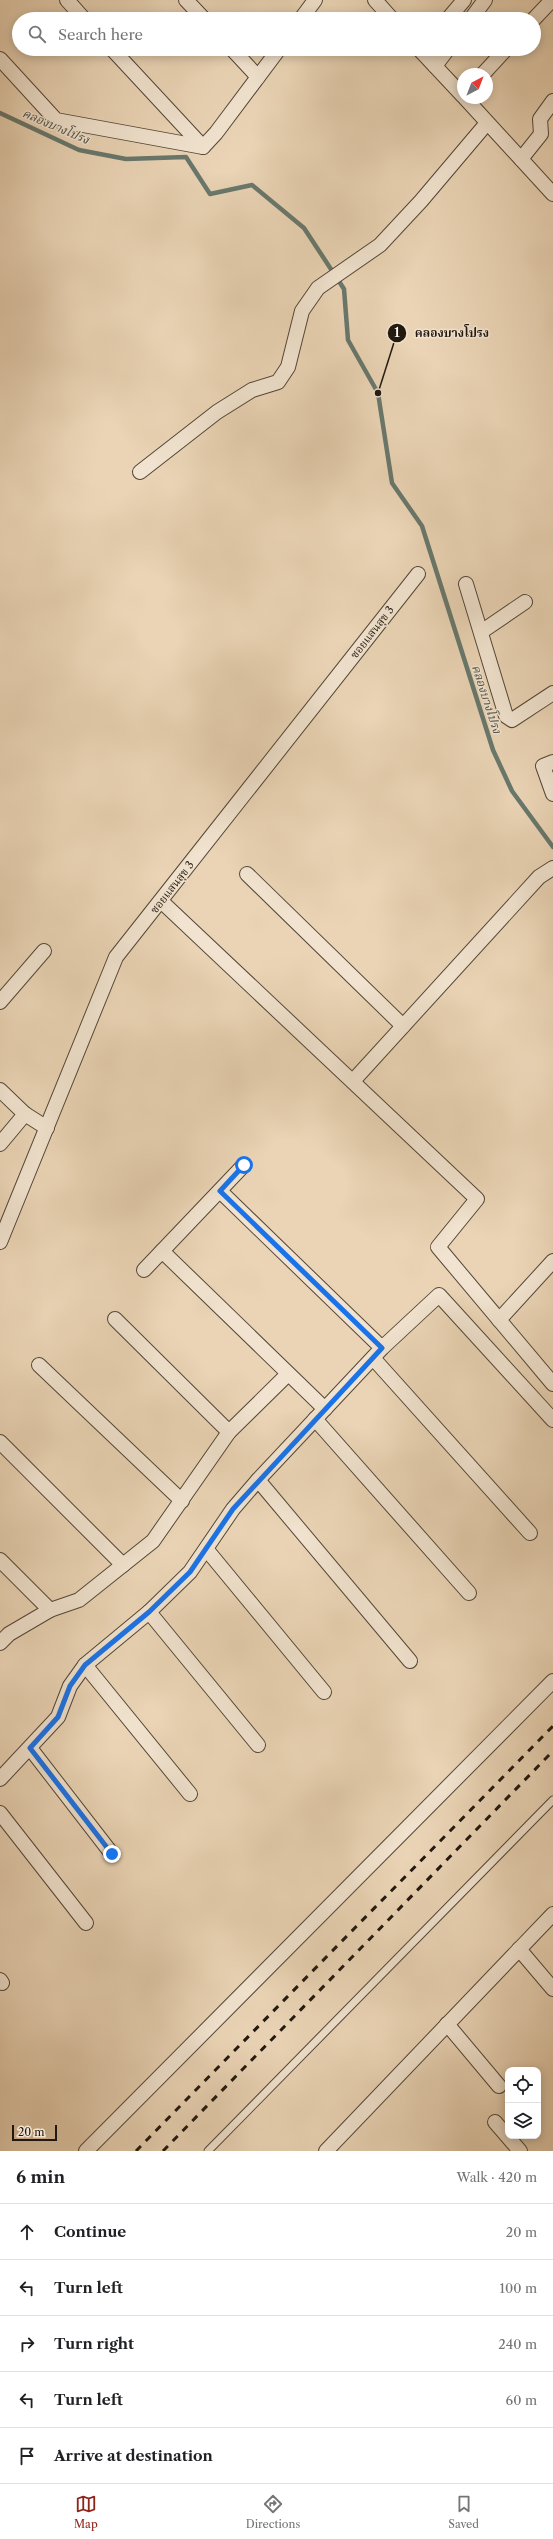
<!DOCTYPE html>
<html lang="en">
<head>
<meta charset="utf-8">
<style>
  :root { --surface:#fff; --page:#f2f2f2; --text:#202124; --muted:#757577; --line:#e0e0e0; --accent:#8f2418 }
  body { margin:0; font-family:"Libre Caslon Text","Noto Serif Thai",serif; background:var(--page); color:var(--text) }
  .controls { position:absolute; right:12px; bottom:12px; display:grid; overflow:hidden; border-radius:8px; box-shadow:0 2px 10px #0003 }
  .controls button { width:36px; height:36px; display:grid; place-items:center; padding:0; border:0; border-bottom:1px solid var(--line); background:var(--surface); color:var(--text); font:20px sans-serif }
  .compass { position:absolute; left:457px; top:68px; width:36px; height:36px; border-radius:50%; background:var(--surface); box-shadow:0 2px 10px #0003; rotate:42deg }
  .scale { position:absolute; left:12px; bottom:10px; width:45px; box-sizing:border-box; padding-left:4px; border:2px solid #21180f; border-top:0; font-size:11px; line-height:14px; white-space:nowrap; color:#21180f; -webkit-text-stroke:3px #f1e3cf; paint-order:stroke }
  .stop { position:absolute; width:12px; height:12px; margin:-9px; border:3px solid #1a73e8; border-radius:50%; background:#fff }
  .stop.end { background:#1a73e8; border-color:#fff; box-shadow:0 1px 4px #0008 }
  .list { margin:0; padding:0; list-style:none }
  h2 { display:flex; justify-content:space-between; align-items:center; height:52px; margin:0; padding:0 16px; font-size:17px }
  h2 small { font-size:13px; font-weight:400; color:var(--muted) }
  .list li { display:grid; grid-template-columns:26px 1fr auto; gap:12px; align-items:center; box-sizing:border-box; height:56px; padding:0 16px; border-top:1px solid var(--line) }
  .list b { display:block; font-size:15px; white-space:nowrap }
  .list em { font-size:13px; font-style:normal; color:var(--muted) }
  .icon { flex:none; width:22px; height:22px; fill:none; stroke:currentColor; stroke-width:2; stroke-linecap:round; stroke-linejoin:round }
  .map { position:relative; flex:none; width:553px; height:2151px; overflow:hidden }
  .search { position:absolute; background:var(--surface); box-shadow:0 2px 10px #0003; left:12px; right:12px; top:12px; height:44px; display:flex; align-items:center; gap:10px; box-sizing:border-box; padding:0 14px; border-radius:22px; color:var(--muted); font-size:15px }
  .sheet { height:332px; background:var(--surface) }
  nav { display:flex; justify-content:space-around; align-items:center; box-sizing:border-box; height:56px; border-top:1px solid var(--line); background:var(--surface); font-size:11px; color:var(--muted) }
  nav a { display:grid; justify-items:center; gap:2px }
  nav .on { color:var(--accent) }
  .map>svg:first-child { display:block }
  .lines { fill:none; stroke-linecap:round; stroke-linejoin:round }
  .stream { stroke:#68786d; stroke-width:4.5 }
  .lane-casing { stroke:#534738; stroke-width:9 }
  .street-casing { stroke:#534738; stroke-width:16 }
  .lane { stroke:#f1e3cf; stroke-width:7 }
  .street { stroke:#f1e3cf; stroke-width:14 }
  .rail { stroke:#21180f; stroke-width:3; stroke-dasharray:7 7; stroke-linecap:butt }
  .route { stroke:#1a73e8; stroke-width:5 }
  .labels { text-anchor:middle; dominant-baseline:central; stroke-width:3; stroke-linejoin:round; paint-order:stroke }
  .street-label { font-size:11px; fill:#21180f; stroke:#f1e3cf }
  .water-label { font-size:12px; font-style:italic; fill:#4b5046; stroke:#f1e3cf }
  .leader { fill:none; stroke:#21180f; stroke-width:1.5 }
  .callout-dot { fill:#21180f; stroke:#f1e3cf; stroke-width:1.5 }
  .mark-label { font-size:12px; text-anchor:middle; font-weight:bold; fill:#fff }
  .callout-label { font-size:12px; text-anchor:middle; font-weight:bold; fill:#21180f; stroke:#f1e3cf; stroke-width:3; stroke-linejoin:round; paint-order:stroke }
</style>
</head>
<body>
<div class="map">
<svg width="553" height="2151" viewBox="0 0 553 2151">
  <rect width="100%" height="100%" fill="#ead4b5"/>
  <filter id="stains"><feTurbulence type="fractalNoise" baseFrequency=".005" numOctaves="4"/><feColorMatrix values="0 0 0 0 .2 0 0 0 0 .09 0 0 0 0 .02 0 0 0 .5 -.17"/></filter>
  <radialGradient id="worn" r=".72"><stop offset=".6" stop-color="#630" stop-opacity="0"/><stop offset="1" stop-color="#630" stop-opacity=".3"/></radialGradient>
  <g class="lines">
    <path class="stream" d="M0 113 79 150 126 159 186 157 210 194 252 185 304 228 344 289 348 340 378 393 392 483 422 526 493 750 512 791 553 847"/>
    <g class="lane-casing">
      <path id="lane" d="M208 2151 553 1800"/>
    </g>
    <g class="street-casing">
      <g id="street">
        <path d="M67 0 84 19"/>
        <path d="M186 0 204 19"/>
        <path d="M375 0 392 19"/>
        <path d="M301 19 315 0"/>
        <path d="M448 19 464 0"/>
        <path d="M471 19 485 0"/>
        <path d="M534 19 552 0"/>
        <path d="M112 49 203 147"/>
        <path d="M232 49 258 77"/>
        <path d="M419 49 463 96"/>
        <path d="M0 59 56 120 203 147 216 133 279 49"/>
        <path d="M435 66 448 49"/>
        <path d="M483 74 506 49"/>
        <path d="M465 98 553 194"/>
        <path d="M521 159 541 134 540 119 553 101"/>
        <path d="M140 472 217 412 252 390 278 382 288 367 302 311 318 288 380 245 421 201 487 123"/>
        <path d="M466 584 506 716 512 720 553 693"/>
        <path d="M481 632 525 602"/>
        <path d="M553 762 543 766 553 794"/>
        <path d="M247 874 403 1026"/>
        <path d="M161 901 477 1199 438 1247 553 1384"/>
        <path d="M0 1002 44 951"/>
        <path d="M353 1081 539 877 553 868"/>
        <path d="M0 1090 25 1114 47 1128"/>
        <path d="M0 1144 25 1114"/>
        <path d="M220 1191 382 1348"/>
        <path d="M0 1242 116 957 418 574"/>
        <path d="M162 1251 325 1409"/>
        <path d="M144 1270 244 1165"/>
        <path d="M115 1319 229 1432"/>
        <path d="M499 1320 553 1261"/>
        <path d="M373 1358 530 1533"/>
        <path d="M39 1365 182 1501"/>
        <path d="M315 1419 469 1593"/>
        <path d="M0 1442 123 1565"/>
        <path d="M258 1480 410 1661"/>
        <path d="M207 1550 324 1692"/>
        <path d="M0 1560 50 1610"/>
        <path d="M149 1612 258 1745"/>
        <path d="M0 1643 9 1634 50 1610 79 1600 153 1541 229 1432 288 1374"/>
        <path d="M85 1665 190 1794"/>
        <path d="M30 1748 112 1854"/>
        <path d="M0 1779 58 1717 70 1686 85 1665 149 1612 190 1572 233 1509 258 1480 382 1348 439 1295 553 1420"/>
        <path d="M0 1813 86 1923"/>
        <path d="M519 1949 553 1989"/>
        <path d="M0 1980 2 1983"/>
        <path d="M447 2024 499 2086"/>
        <path d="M495 2122 520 2151"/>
        <path d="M86 2151 553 1681"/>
        <path d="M326 2151 553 1914"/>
      </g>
    </g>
    <use href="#lane" class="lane"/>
    <use href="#street" class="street"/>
    <g class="rail">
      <path d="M136 2151 553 1726"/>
      <path d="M163 2151 553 1751"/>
    </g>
  </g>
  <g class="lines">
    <path class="route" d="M112 1854 30 1748 58 1717 70 1686 85 1665 149 1612 190 1572 233 1509 382 1348 220 1191 244 1165"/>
  </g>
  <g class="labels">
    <g class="street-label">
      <text transform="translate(372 632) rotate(-52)">ซอยแสนสุข 3</text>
      <text transform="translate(172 887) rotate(-52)">ซอยแสนสุข 3</text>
    </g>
    <g class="water-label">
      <text transform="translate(56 126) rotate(23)">คลองบางโปรง</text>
      <text transform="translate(487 699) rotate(72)">คลองบางโปรง</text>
    </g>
  </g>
  <path class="leader" d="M378 393L397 333"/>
  <g class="callout-dot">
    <circle cx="378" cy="393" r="4"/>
    <circle cx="397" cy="333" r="10"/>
  </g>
  <g class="mark-label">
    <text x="397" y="337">1</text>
  </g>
  <g class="callout-label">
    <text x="452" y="337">คลองบางโปรง</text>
  </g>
  <rect width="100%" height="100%" filter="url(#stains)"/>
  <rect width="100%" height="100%" fill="url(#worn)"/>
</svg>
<div class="controls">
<button><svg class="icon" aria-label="locate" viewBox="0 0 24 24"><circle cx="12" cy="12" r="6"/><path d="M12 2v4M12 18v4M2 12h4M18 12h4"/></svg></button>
<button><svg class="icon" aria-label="layers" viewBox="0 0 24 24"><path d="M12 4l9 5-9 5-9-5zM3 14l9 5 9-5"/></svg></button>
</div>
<svg class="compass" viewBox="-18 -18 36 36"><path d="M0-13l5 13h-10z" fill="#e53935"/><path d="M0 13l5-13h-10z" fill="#757577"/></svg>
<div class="scale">20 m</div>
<div class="stop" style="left:244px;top:1165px"></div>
<div class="stop end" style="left:112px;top:1854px"></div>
<div class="search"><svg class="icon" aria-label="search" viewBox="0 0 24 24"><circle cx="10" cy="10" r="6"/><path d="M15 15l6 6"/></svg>Search here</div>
</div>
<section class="sheet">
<h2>6 min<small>Walk · 420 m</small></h2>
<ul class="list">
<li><svg class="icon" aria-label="ahead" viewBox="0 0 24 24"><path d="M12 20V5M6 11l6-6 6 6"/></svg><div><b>Continue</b></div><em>20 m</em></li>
<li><svg class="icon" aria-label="left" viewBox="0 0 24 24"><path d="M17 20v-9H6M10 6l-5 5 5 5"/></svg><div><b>Turn left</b></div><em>100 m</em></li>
<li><svg class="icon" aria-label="right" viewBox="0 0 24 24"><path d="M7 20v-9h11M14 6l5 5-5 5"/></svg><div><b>Turn right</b></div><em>240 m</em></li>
<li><svg class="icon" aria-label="left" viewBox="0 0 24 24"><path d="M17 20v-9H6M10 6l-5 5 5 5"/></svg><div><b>Turn left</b></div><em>60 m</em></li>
<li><svg class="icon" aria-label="arrive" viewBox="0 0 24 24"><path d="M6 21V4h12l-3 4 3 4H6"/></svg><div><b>Arrive at destination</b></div></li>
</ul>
</section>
<nav>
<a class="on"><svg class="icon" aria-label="map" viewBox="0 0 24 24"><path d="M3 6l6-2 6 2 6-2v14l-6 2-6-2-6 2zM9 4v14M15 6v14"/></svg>Map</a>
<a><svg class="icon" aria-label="directions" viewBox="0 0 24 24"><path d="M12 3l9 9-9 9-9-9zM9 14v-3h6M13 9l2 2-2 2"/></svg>Directions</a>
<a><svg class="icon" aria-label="saved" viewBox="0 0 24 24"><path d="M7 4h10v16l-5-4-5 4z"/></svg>Saved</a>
</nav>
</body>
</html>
